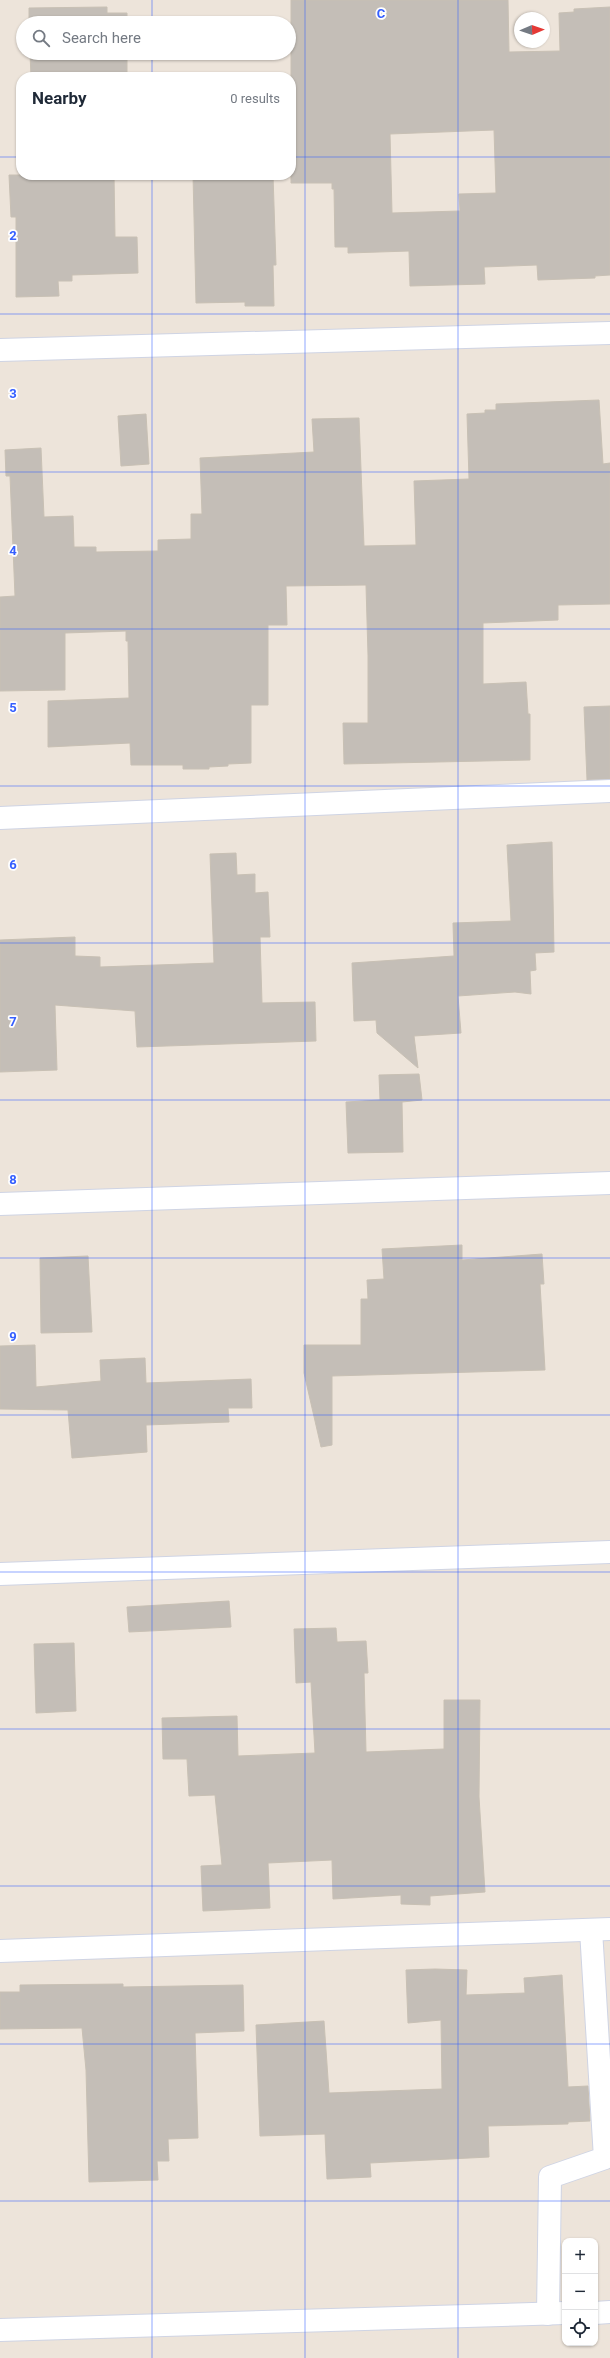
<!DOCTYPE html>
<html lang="en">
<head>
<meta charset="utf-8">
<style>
  :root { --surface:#fff; --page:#f2f2f3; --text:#1f2937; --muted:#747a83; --line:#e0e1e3 }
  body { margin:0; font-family:Roboto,sans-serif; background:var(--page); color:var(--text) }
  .controls { position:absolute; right:12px; bottom:12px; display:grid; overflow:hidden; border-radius:8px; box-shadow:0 1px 3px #0004 }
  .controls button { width:36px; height:36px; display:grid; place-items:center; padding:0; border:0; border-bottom:1px solid var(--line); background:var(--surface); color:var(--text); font:20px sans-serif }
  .compass { position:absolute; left:514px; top:12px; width:36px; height:36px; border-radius:50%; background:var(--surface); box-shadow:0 1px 3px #0004; rotate:88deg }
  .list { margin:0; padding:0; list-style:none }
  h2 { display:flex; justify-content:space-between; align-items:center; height:52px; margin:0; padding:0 16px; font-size:17px }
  h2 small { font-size:13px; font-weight:400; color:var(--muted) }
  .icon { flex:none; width:22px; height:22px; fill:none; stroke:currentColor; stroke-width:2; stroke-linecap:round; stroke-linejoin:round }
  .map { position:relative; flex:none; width:610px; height:2358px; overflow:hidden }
  .search { position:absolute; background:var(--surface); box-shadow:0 1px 3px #0004; left:16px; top:16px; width:280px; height:44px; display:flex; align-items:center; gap:10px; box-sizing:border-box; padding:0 14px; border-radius:22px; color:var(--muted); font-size:15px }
  .panel { position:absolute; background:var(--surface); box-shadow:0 1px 3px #0004; left:16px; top:72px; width:280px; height:108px; border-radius:16px }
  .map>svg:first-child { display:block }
  .building { fill:#c4beb7; stroke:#c8c0b4; fill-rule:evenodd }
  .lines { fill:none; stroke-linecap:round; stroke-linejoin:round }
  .minor-casing { stroke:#cfd4e4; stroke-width:24 }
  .minor { stroke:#fff; stroke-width:22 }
  .grid { fill:none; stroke:#355fff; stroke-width:1; stroke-opacity:0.55 }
  .grid-label { font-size:13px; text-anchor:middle; font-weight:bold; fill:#355fff; stroke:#fff; stroke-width:3.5; stroke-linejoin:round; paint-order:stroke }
</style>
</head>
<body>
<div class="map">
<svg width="610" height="2358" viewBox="0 0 610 2358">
  <rect width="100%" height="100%" fill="#ede4da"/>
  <g class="building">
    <path d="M291 0H508L509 52 560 51 559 13 574 12V9L610 7V275L595 276V278L538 280 537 265 484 267 485 284 410 286 409 251 348 253V247H335L334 189H332V183H291ZM494 130 496 193 459 194 460 211 392 213 390 134Z"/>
    <path d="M107 7V13H127V23H29V8Z"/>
    <path d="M30 53H127V77H31Z"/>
    <path d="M9 175H114L115 237H137L138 273 72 275V281H58L59 296 16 297V217H11Z"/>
    <path d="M193 175H273L276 265H273L274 306H245V302L196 303Z"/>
    <path d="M599 400 603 464 610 463V604L558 605V620L483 623V684L526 682 528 714H530V760L344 764 343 723H368V655L366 585 286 586 287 625H268V705H251V763L228 764V766L209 767V769H183V765H131L130 743 48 747V701L129 698 128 641H126V631L65 633V690L0 691V597L15 596 10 476H6L5 450 41 448 44 517 73 516 74 547H96V552L158 551V540L191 539V514H202L200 458 314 452 312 419 359 418 364 546 416 545 414 481 469 479 467 414 485 413V410H496V404Z"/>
    <path d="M146 414 149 464 121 466 118 416Z"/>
    <path d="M610 706V779L587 780 584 707Z"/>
    <path d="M552 842 554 952 535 953 536 970 530 971 531 994 515 992 458 996 461 1033 414 1036 418 1068 377 1033 376 1020 354 1021 352 963 454 956 453 923 511 921 507 845Z"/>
    <path d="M236 853 237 875 255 874V893L268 892 270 937H260L262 1003 315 1002 316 1041 137 1047 135 1011 55 1005 57 1070 0 1072V940L75 937V956L100 957V967L214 963 210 854Z"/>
    <path d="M419 1074 422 1100 402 1102 403 1152 348 1153 346 1102 380 1100 379 1075Z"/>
    <path d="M462 1245V1260L542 1254 544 1284H540L545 1370 332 1376V1445L321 1447 304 1373V1345H361V1299H368L367 1280 384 1279 382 1249Z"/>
    <path d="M88 1256 92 1332 41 1333 40 1258Z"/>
    <path d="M35 1345 36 1387 101 1381 100 1360 145 1358 146 1383 251 1379 252 1408H228L229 1422 146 1425 147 1452 72 1458 68 1410 0 1409V1346Z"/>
    <path d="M229 1601 231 1627 129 1632 127 1607Z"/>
    <path d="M336 1628 337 1642 366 1641 368 1673H364L366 1752 444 1749V1700H480L479 1797 485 1892 430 1896V1905L401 1904V1895L333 1899 332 1860 268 1863 270 1908 203 1911 201 1866 222 1865 215 1795 189 1796 187 1759H163L162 1718 237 1716 238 1756 315 1753 311 1682 296 1683 294 1629Z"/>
    <path d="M74 1643 76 1711 36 1713 34 1644Z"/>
    <path d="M435 1969 467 1970 466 1995 525 1993 524 1978 562 1975 568 2087 588 2086 590 2121 568 2122V2124L488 2126 489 2157 370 2163 371 2177 327 2179 325 2134 260 2136 256 2025 324 2021 329 2093 442 2089 441 2020 408 2023 406 1970Z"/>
    <path d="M123 1984V1987L243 1985 244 2031 195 2033 198 2138 168 2139 169 2161H157L158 2180 89 2182 86 2070 82 2028 0 2029V1992H20V1985Z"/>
  </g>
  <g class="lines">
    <g class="minor-casing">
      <g id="minor">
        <path d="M0 350 610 333"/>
        <path d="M0 818 610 791"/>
        <path d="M0 1204 610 1183"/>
        <path d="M0 1574 610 1552"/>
        <path d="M0 1951 610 1929"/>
        <path d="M595 2313 610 2312"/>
        <path d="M548 2314 550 2177 605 2158 591 1930"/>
        <path d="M0 2330 565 2313"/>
      </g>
    </g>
    <use href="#minor" class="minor"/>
  </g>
  <path class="grid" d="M152 0V23M305 0V2358M458 0V2358M152 53V77M0 157H21M291 157H610M152 175V2358M0 314H610M0 472H610M0 629H610M0 786H610M0 943H610M0 1100H610M0 1258H610M0 1415H610M0 1572H610M0 1729H610M0 1886H610M0 2044H610M0 2201H610"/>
  <g class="grid-label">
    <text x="381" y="18">C</text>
    <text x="13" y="240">2</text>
    <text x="13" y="398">3</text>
    <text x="13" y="555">4</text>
    <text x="13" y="712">5</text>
    <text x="13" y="869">6</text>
    <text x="13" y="1026">7</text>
    <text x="13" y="1184">8</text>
    <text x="13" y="1341">9</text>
  </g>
</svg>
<div class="controls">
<button>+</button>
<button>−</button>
<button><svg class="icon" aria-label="locate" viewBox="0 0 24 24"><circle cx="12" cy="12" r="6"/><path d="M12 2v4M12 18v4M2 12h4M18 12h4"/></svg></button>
</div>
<svg class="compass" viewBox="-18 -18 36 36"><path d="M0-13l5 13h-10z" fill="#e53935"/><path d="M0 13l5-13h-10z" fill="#747a83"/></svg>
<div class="search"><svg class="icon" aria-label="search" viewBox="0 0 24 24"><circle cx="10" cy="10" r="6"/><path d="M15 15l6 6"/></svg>Search here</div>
<section class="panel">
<h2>Nearby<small>0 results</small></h2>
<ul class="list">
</ul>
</section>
</div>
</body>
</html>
